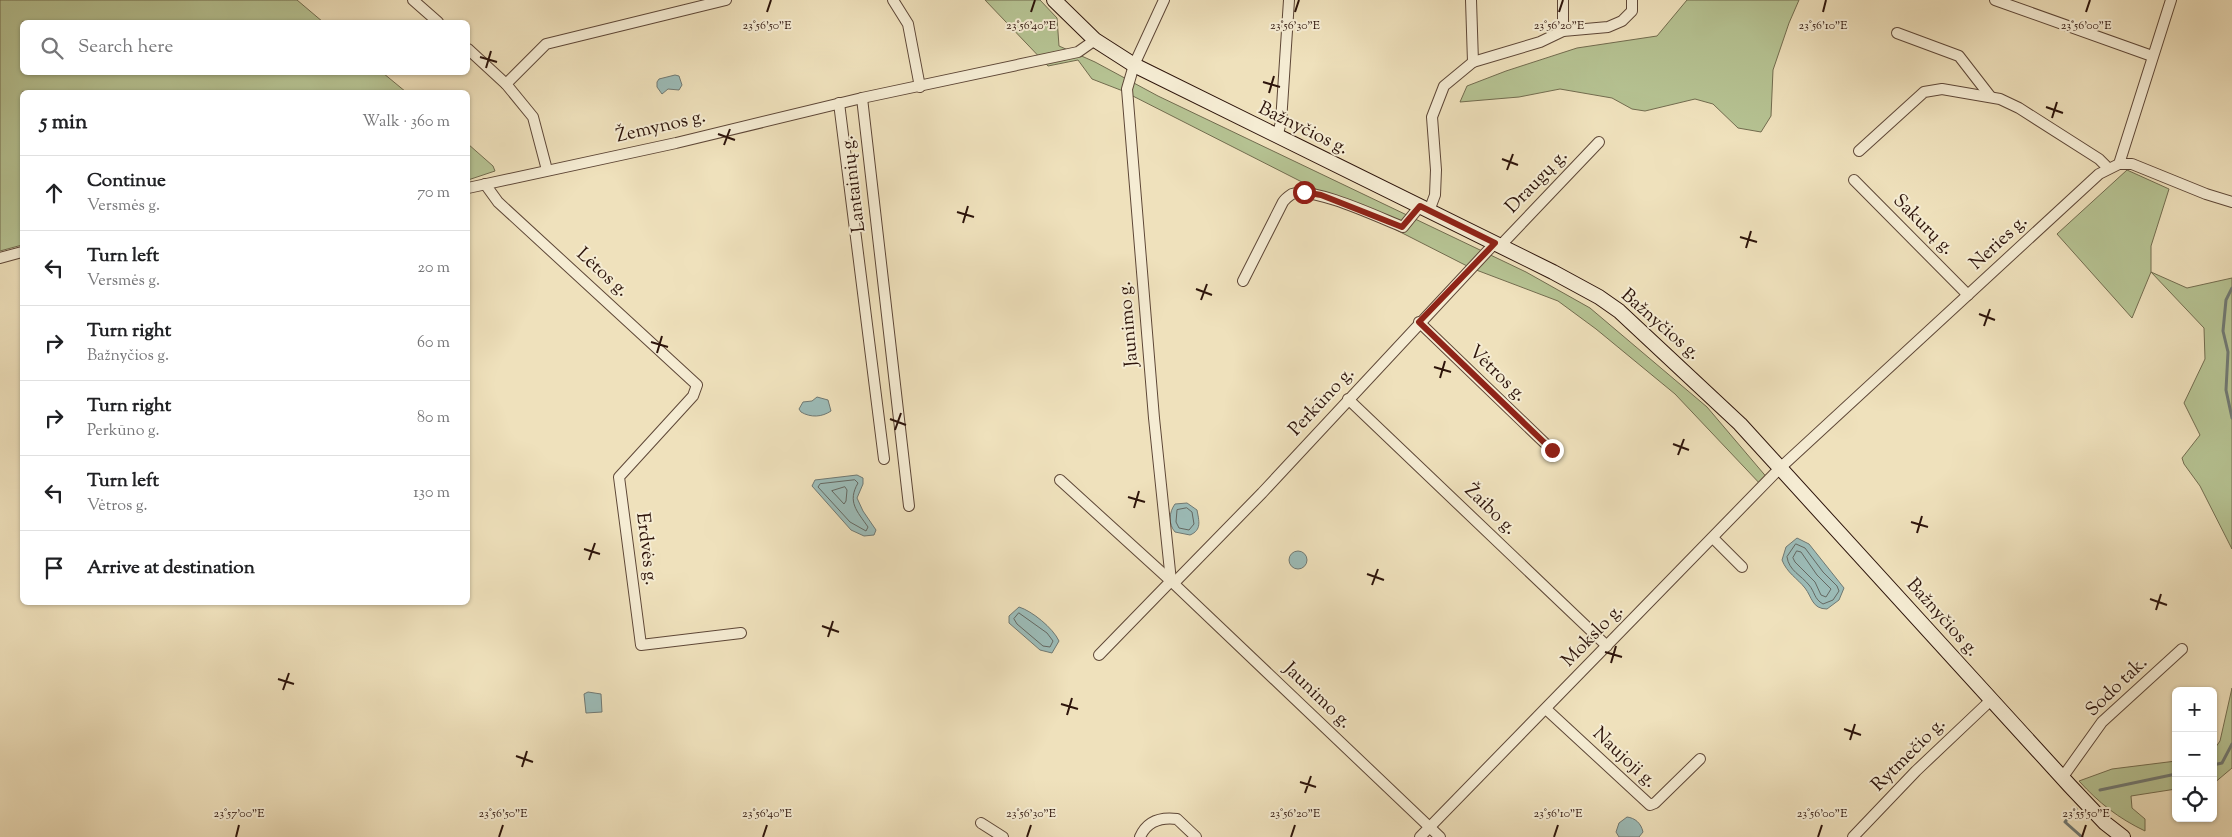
<!DOCTYPE html>
<html lang="en">
<head>
<meta charset="utf-8">
<style>
  :root { --surface:#fff; --page:#f6f6f6; --text:#202124; --muted:#757577; --line:#e0e0e0 }
  body { margin:0; font-family:"Sorts Mill Goudy",serif; background:var(--page); color:var(--text) }
  .controls { position:absolute; right:15px; bottom:15px; display:grid; overflow:hidden; border-radius:8px; box-shadow:0 1px 4px #0004 }
  .controls button { width:45px; height:45px; display:grid; place-items:center; padding:0; border:0; border-bottom:1px solid var(--line); background:var(--surface); color:var(--text); font:25px sans-serif }
  .stop { position:absolute; width:15px; height:15px; margin:-11px; border:4px solid #8f2418; border-radius:50%; background:#fff }
  .stop.end { background:#8f2418; border-color:#fff; box-shadow:0 1px 5px #0008 }
  .list { margin:0; padding:0; list-style:none }
  h2 { display:flex; justify-content:space-between; align-items:center; height:65px; margin:0; padding:0 20px; font-size:21px }
  h2 small { font-size:16px; font-weight:400; color:var(--muted) }
  .list li { display:grid; grid-template-columns:32px 1fr auto; gap:15px; align-items:center; box-sizing:border-box; height:75px; padding:0 20px; border-top:1px solid var(--line) }
  .list b { display:block; font-size:19px; white-space:nowrap }
  .list p { margin:0; font-size:16px; white-space:nowrap; color:var(--muted) }
  .list em { font-size:16px; font-style:normal; color:var(--muted) }
  .icon { flex:none; width:28px; height:28px; fill:none; stroke:currentColor; stroke-width:2; stroke-linecap:round; stroke-linejoin:round }
  .map { position:relative; flex:none; width:2232px; height:837px; overflow:hidden }
  .search { position:absolute; background:var(--surface); box-shadow:0 1px 4px #0004; left:20px; top:20px; width:450px; height:55px; display:flex; align-items:center; gap:12px; box-sizing:border-box; padding:0 18px; border-radius:8px; color:var(--muted); font-size:19px }
  .panel { position:absolute; background:var(--surface); box-shadow:0 1px 4px #0004; left:20px; top:90px; width:450px; height:515px; border-radius:8px }
  .map>svg:first-child { display:block }
  .green { fill:#b6c393; stroke:#726c4f }
  .water { fill:#9cbcb8; stroke:#707973 }
  .lines { fill:none; stroke-linecap:round; stroke-linejoin:round }
  .shore { stroke:#646862; stroke-width:1 }
  .stream { stroke:#707973; stroke-width:3 }
  .minor-casing { stroke:#5e4737; stroke-width:12 }
  .secondary-casing { stroke:#2d140b; stroke-width:16 }
  .minor { stroke:#f5ecd3; stroke-width:10 }
  .secondary { stroke:#f5ecd3; stroke-width:14 }
  .route { stroke:#8f2418; stroke-width:6 }
  .ticks { fill:none; stroke:#2d140b; stroke-width:2 }
  .labels { text-anchor:middle; dominant-baseline:central; stroke-width:4; stroke-linejoin:round; paint-order:stroke }
  .street-label { font-size:19px; fill:#2d140b; stroke:#f5ecd3 }
  .ticks-label { font-size:12px; text-anchor:middle; fill:#2d140b; stroke:#f5ecd3; stroke-width:4; stroke-linejoin:round; paint-order:stroke }
</style>
</head>
<body>
<div class="map">
<svg width="2232" height="837" viewBox="0 0 2232 837">
  <rect width="100%" height="100%" fill="#efe1bc"/>
  <filter id="stains"><feTurbulence type="fractalNoise" baseFrequency=".004" numOctaves="4"/><feColorMatrix values="0 0 0 0 .2 0 0 0 0 .09 0 0 0 0 .02 0 0 0 .5 -.17"/></filter>
  <radialGradient id="worn" r=".72"><stop offset=".6" stop-color="#630" stop-opacity="0"/><stop offset="1" stop-color="#630" stop-opacity=".3"/></radialGradient>
  <g class="green">
    <path d="M0 0H297L323 22H22V72L383 73 406 92H22V245L0 251Z"/>
    <path d="M985 0H1040L1057 18 1059 46 1095 62 1158 96 1526 272 1590 308 1707 407 1769 480 1763 487 1675 394 1596 329 1558 301 1471 268 1123 91 1092 79 1078 60 1048 66Z"/>
    <path d="M1687 0H1799L1789 23 1773 70 1771 116 1761 132 1738 128 1713 104 1695 99 1645 111 1632 109 1612 98 1560 89 1519 97 1460 102 1467 86 1506 71 1577 48 1657 36Z"/>
    <path d="M468 144 493 166 495 171 468 180Z"/>
    <path d="M2127 170 2169 189 2151 246V272L2187 288 2232 278V549L2200 486 2184 464 2182 458 2200 435 2184 403 2205 359 2204 328 2151 272 2132 318 2057 234Z"/>
    <path d="M2232 688V768L2213 784V751L2220 741Z"/>
    <path d="M2176 761V789L2131 796 2132 808 2145 819V831C2118 818 2099 803 2079 781L2112 769Z"/>
  </g>
  <g class="water">
    <path d="M675 75 679 76 682 85 679 90 668 89 662 94 657 87V82L659 79Z"/>
    <path d="M817 397 828 400 831 411C822 417 811 418 801 412L799 409 803 402 812 401Z"/>
    <path d="M857 475 863 478V484L857 498 863 511 876 530 874 535 864 536 851 530 812 486 815 480Z"/>
    <path d="M1187 503 1197 510C1199 521 1202 530 1190 535L1175 532C1168 524 1169 512 1175 504Z"/>
    <path d="M1797 538 1809 544 1844 588 1839 600 1827 609C1812 609 1812 597 1805 588 1797 578 1787 573 1782 560L1786 547Z"/>
    <circle cx="1298" cy="560" r="9"/>
    <path d="M1019 607C1032 611 1053 628 1059 641L1052 653 1040 650 1009 623V616Z"/>
    <path d="M588 692 601 694 602 712 586 713 584 694Z"/>
    <path d="M1627 817C1635 818 1641 823 1643 832L1639 837H1619L1616 832 1619 823Z"/>
  </g>
  <g class="lines">
    <g class="shore">
      <path d="M855 480 858 483C847 502 857 511 868 527L866 531 850 522 818 487 820 484Z"/>
      <path d="M845 487 847 490 846 501 844 504 832 491Z"/>
      <path d="M1187 508 1192 512 1194 524 1189 530 1179 528 1176 522 1177 510Z"/>
      <path d="M1796 544 1805 548 1823 572 1837 586 1839 591 1833 600 1823 604C1814 599 1815 592 1809 585 1801 575 1789 571 1787 557Z"/>
      <path d="M1797 551 1801 552 1817 575 1831 589 1826 597 1821 595 1815 582 1795 562 1793 558Z"/>
      <path d="M1019 613 1047 633 1053 641 1050 647 1043 646 1017 624 1014 619Z"/>
    </g>
    <g class="stream">
      <path d="M2232 288 2226 300 2223 331 2228 352 2226 390 2232 418"/>
      <path d="M2213 765 2222 763 2232 744"/>
      <path d="M2100 790 2176 774"/>
      <path d="M2076 809 2065 822 2082 837"/>
    </g>
    <g class="minor-casing">
      <g id="minor">
        <path d="M413 0 438 22"/>
        <path d="M893 0 908 24 920 87"/>
        <path d="M1471 0 1473 62"/>
        <path d="M1563 0V31"/>
        <path d="M1995 0 2152 56"/>
        <path d="M1897 33 1959 56 1990 96"/>
        <path d="M468 49 506 84 533 117 547 170"/>
        <path d="M506 84 546 44 726 0"/>
        <path d="M862 98 909 506"/>
        <path d="M839 103 884 459"/>
        <path d="M1277 137 1281 122 1289 0"/>
        <path d="M1859 151 1924 92 1942 89 2000 99 2019 108 2099 159 2108 168"/>
        <path d="M2119 164H2132L2206 194 2232 202"/>
        <path d="M1854 180 1968 295"/>
        <path d="M485 184 498 202 697 385 693 396 619 477 641 645 741 633"/>
        <path d="M468 188 676 143 862 98 1078 52 1095 40"/>
        <path d="M1429 211 1435 195 1436 170 1432 117 1444 86 1473 62 1540 42 1563 31 1608 27 1622 21 1632 11V0"/>
        <path d="M1500 246 1599 142"/>
        <path d="M0 258 22 252"/>
        <path d="M1243 281 1283 202C1285 199 1289 196 1292 194 1313 186 1380 218 1403 227L1420 206"/>
        <path d="M1419 322 1552 450"/>
        <path d="M1348 399 1607 646"/>
        <path d="M1060 480 1171 581 1440 837"/>
        <path d="M1713 538 1742 567"/>
        <path d="M1174 583 1262 493 1495 243"/>
        <path d="M1099 655 1171 581 1154 418 1127 89 1134 65 1164 0"/>
        <path d="M1546 709 1650 805 1655 803 1700 759"/>
        <path d="M2062 778 2102 722 2182 649"/>
        <path d="M981 823 1003 837"/>
        <path d="M1140 837C1147 821 1161 817 1177 819L1196 837"/>
        <path d="M1420 837 1780 468 2099 174 2119 164 2171 0"/>
        <path d="M1853 837 1916 771 1991 700"/>
      </g>
    </g>
    <g class="secondary-casing">
      <path id="secondary" d="M1054 0 1095 40 1134 65 1553 272 1599 297 1619 311 1740 424 2070 786 2105 823 2123 837"/>
    </g>
    <use href="#minor" class="minor"/>
    <use href="#secondary" class="secondary"/>
  </g>
  <g class="lines">
    <path class="route" d="M1304 192 1321 195 1402 227 1420 206 1495 243 1419 322 1552 450"/>
  </g>
  <path class="ticks" d="M767 12 771 0M1031 12 1035 0M1295 12 1299 0M1559 12 1563 0M1823 12 1826 0M2086 12 2090 0M480 57 497 62M486 68 491 51M1263 82 1280 87M1269 93 1274 76M2046 107 2063 113M2052 118 2057 102M718 134 735 140M724 145 730 129M1502 159 1518 165M1507 170 1513 154M957 212 974 217M963 223 968 206M1740 237 1757 242M1746 248 1751 231M1196 289 1212 295M1201 300 1207 284M1979 314 1995 320M1984 326 1990 309M651 342 668 347M657 353 662 336M1434 367 1451 372M1440 378 1445 361M890 419 906 425M895 430 901 413M1673 444 1689 450M1678 455 1684 439M1128 497 1145 502M1134 508 1139 491M1911 522 1928 527M1917 533 1922 516M584 549 600 554M589 560 595 543M1367 574 1384 580M1372 585 1378 569M2150 599 2167 605M2156 610 2161 594M822 626 839 632M828 637 833 621M1605 652 1622 657M1611 663 1616 646M278 679 294 684M283 690 289 673M1061 704 1078 709M1067 715 1072 698M1844 729 1861 735M1850 740 1855 724M516 756 533 762M522 767 527 751M1300 782 1316 787M1305 793 1311 776M236 837 239 825M499 837 503 825M763 837 767 825M1027 837 1031 825M1291 837 1295 825M1554 837 1558 825M1818 837 1822 825M2082 837 2086 825"/>
  <g class="labels">
    <g class="street-label">
      <text transform="translate(661 127) rotate(-13)">Žemynos g.</text>
      <text transform="translate(1303 129) rotate(26)">Bažnyčios g.</text>
      <text transform="translate(1537 182) rotate(-46)">Draugų g.</text>
      <text transform="translate(854 184) rotate(-97)">Lantainių g.</text>
      <text transform="translate(1923 225) rotate(45)">Sakurų g.</text>
      <text transform="translate(1999 243) rotate(-43)">Neries g.</text>
      <text transform="translate(602 273) rotate(42)">Lėtos g.</text>
      <text transform="translate(1129 324) rotate(-95)">Jaunimo g.</text>
      <text transform="translate(1660 325) rotate(41)">Bažnyčios g.</text>
      <text transform="translate(1497 374) rotate(44)">Vėtros g.</text>
      <text transform="translate(1322 402) rotate(-47)">Perkūno g.</text>
      <text transform="translate(1490 510) rotate(44)">Žaibo g.</text>
      <text transform="translate(646 549) rotate(83)">Erdvės g.</text>
      <text transform="translate(1942 618) rotate(48)">Bažnyčios g.</text>
      <text transform="translate(1593 636) rotate(-46)">Mokslo g.</text>
      <text transform="translate(2117 687) rotate(-44)">Sodo tak.</text>
      <text transform="translate(1317 696) rotate(44)">Jaunimo g.</text>
      <text transform="translate(1909 755) rotate(-45)">Rytmečio g.</text>
      <text transform="translate(1624 758) rotate(43)">Naujoji g.</text>
    </g>
  </g>
  <g class="ticks-label">
    <text x="767" y="29">23°56'50"E</text>
    <text x="1031" y="29">23°56'40"E</text>
    <text x="1295" y="29">23°56'30"E</text>
    <text x="1559" y="29">23°56'20"E</text>
    <text x="1823" y="29">23°56'10"E</text>
    <text x="2086" y="29">23°56'00"E</text>
    <text x="239" y="817">23°57'00"E</text>
    <text x="503" y="817">23°56'50"E</text>
    <text x="1031" y="817">23°56'30"E</text>
    <text x="1558" y="817">23°56'10"E</text>
    <text x="2086" y="817">23°55'50"E</text>
    <text x="767" y="817">23°56'40"E</text>
    <text x="1295" y="817">23°56'20"E</text>
    <text x="1822" y="817">23°56'00"E</text>
  </g>
  <rect width="100%" height="100%" filter="url(#stains)"/>
  <rect width="100%" height="100%" fill="url(#worn)"/>
</svg>
<div class="controls">
<button>+</button>
<button>−</button>
<button><svg class="icon" aria-label="locate" viewBox="0 0 24 24"><circle cx="12" cy="12" r="6"/><path d="M12 2v4M12 18v4M2 12h4M18 12h4"/></svg></button>
</div>
<div class="stop" style="left:1304px;top:192px"></div>
<div class="stop end" style="left:1552px;top:450px"></div>
<div class="search"><svg class="icon" aria-label="search" viewBox="0 0 24 24"><circle cx="10" cy="10" r="6"/><path d="M15 15l6 6"/></svg>Search here</div>
<section class="panel">
<h2>5 min<small>Walk · 360 m</small></h2>
<ul class="list">
<li><svg class="icon" aria-label="ahead" viewBox="0 0 24 24"><path d="M12 20V5M6 11l6-6 6 6"/></svg><div><b>Continue</b><p>Versmės g.</p></div><em>70 m</em></li>
<li><svg class="icon" aria-label="left" viewBox="0 0 24 24"><path d="M17 20v-9H6M10 6l-5 5 5 5"/></svg><div><b>Turn left</b><p>Versmės g.</p></div><em>20 m</em></li>
<li><svg class="icon" aria-label="right" viewBox="0 0 24 24"><path d="M7 20v-9h11M14 6l5 5-5 5"/></svg><div><b>Turn right</b><p>Bažnyčios g.</p></div><em>60 m</em></li>
<li><svg class="icon" aria-label="right" viewBox="0 0 24 24"><path d="M7 20v-9h11M14 6l5 5-5 5"/></svg><div><b>Turn right</b><p>Perkūno g.</p></div><em>80 m</em></li>
<li><svg class="icon" aria-label="left" viewBox="0 0 24 24"><path d="M17 20v-9H6M10 6l-5 5 5 5"/></svg><div><b>Turn left</b><p>Vėtros g.</p></div><em>130 m</em></li>
<li><svg class="icon" aria-label="arrive" viewBox="0 0 24 24"><path d="M6 21V4h12l-3 4 3 4H6"/></svg><div><b>Arrive at destination</b></div></li>
</ul>
</section>
</div>
</body>
</html>
